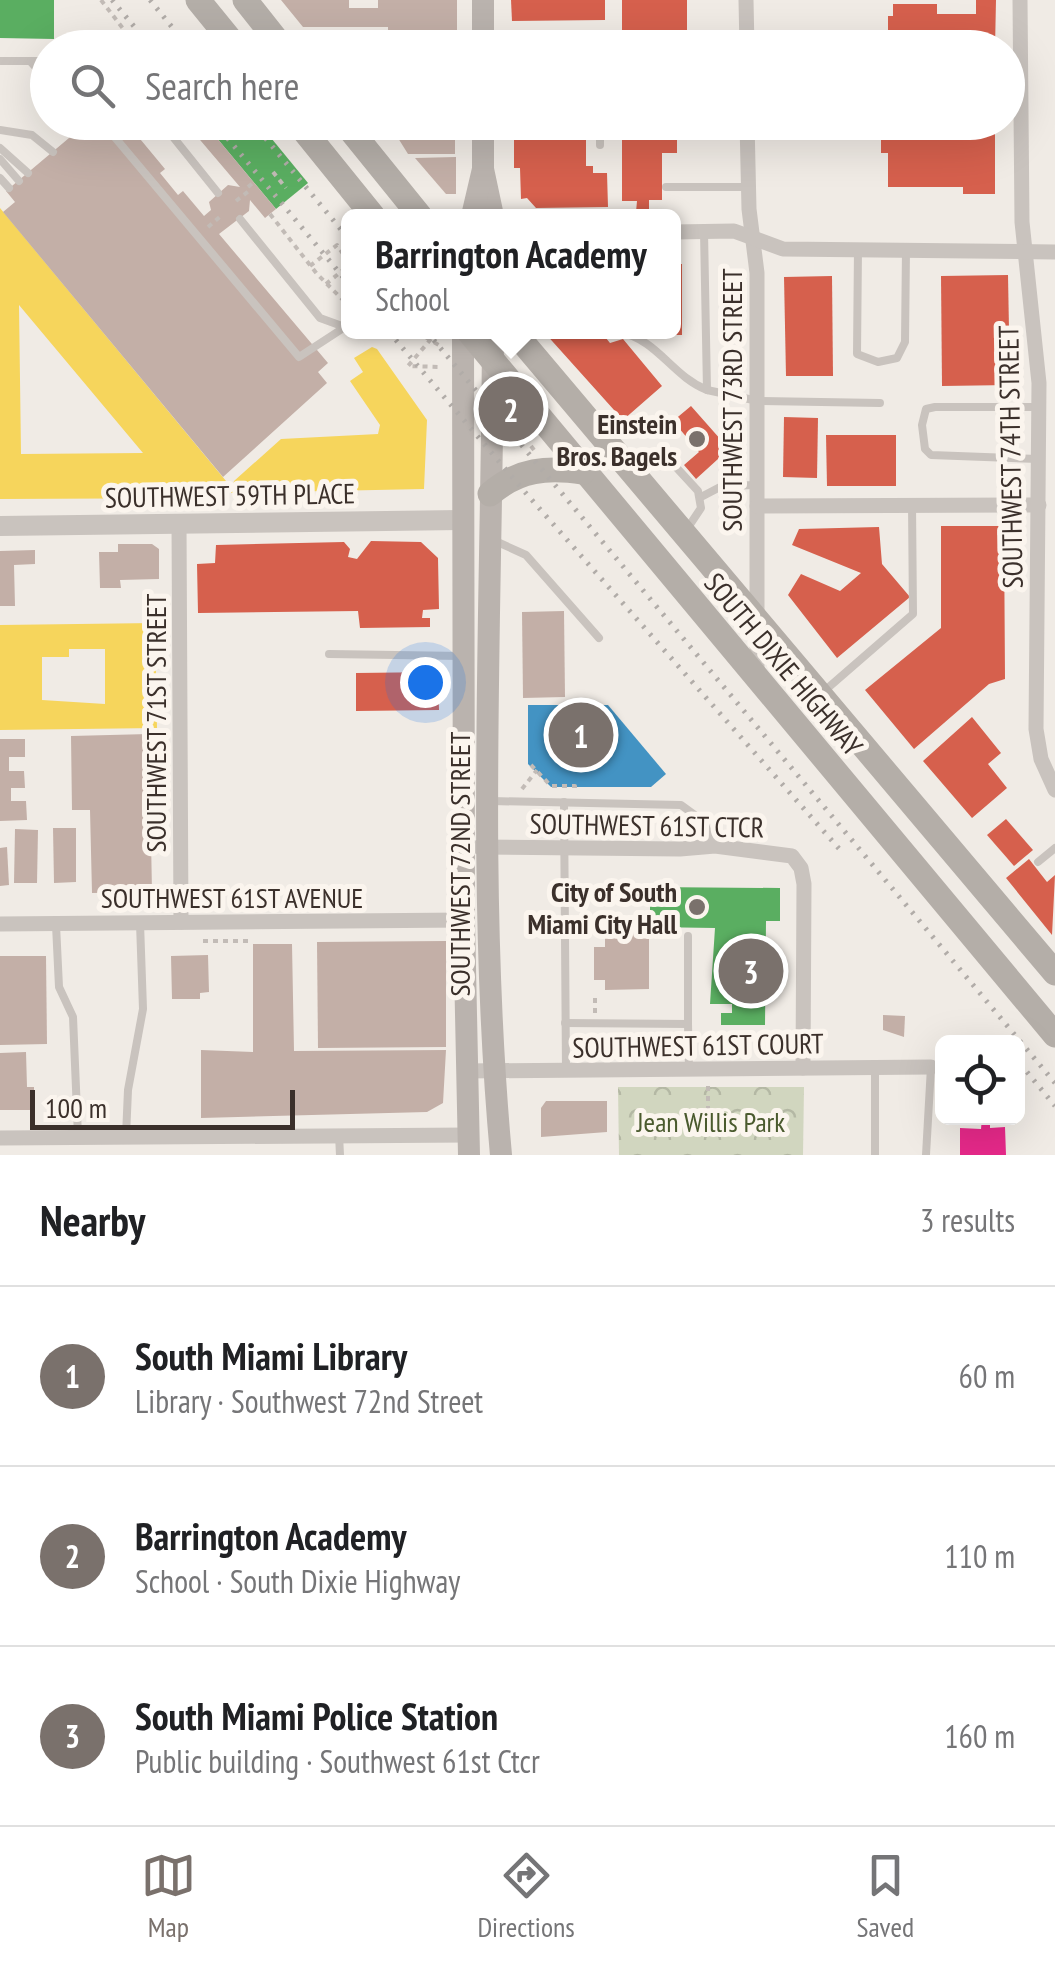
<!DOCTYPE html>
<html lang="en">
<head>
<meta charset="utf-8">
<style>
  :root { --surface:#fff; --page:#f6f6f6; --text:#202124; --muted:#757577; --line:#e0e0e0; --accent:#7a716c }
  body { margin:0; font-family:"PT Sans Narrow",sans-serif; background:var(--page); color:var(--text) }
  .controls { position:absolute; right:30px; bottom:30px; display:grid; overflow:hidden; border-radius:15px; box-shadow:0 10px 40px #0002 }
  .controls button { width:90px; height:90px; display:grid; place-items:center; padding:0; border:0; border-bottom:2px solid var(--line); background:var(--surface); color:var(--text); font:50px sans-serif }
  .scale { position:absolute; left:30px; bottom:25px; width:265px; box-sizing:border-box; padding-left:10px; border:5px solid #3b302b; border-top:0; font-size:28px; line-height:35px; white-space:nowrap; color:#3b302b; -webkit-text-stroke:8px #fbf5ee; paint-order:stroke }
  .you { position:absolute; left:425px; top:682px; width:35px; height:35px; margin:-25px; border:8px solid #fff; border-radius:50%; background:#1a73e8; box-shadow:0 0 0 15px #1a73e833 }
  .badge { display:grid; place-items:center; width:65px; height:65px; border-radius:50%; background:var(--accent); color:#fff; font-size:32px; font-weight:700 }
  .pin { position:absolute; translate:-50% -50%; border:5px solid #fff; box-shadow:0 2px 10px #0006 }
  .popup { position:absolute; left:341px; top:209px; width:340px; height:130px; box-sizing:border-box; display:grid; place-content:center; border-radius:15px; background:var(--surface); filter:drop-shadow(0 2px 8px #0005); font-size:32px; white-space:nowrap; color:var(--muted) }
  .popup b { font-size:38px; color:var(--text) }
  .popup::after { content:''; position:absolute; left:50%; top:100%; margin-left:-20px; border:20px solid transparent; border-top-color:var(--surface) }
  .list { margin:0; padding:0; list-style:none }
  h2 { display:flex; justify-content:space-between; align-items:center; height:130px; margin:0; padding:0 40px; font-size:42px }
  h2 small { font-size:32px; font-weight:400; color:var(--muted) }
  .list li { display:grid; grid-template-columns:65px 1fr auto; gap:30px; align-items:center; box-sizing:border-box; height:180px; padding:0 40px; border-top:2px solid var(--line) }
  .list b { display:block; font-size:38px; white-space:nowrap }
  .list p { margin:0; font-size:32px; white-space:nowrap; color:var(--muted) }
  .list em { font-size:32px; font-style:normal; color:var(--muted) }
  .icon { flex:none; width:55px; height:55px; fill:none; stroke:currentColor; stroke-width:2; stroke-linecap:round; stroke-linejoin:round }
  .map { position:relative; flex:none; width:1055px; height:1155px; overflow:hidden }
  .search { position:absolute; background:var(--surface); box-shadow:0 10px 40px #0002; left:30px; right:30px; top:30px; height:110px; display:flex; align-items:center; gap:25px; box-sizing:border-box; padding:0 35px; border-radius:55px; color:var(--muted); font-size:38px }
  .sheet { height:670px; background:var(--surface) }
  nav { display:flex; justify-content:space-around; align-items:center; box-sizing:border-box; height:140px; border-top:2px solid var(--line); background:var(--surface); font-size:28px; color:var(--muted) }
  nav a { display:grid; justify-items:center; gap:5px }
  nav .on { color:var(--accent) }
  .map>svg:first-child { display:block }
  .park { fill:url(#park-crowns) }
  .homes { fill:#f6d55c; fill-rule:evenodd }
  .shops { fill:#d6604d }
  .schools { fill:#4393c3 }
  .health { fill:#e7298a }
  .public { fill:#5aae61 }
  .building { fill:#c3afa7 }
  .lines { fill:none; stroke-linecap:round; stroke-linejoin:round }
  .path { stroke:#c2bbb6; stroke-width:4; stroke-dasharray:5 5; stroke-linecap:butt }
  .service { stroke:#c9c3be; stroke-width:8 }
  .minor { stroke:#c9c3be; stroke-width:15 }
  .tertiary { stroke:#c9c3be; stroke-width:20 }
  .secondary { stroke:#bab3ae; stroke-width:22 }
  .trunk { stroke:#b4aea8; stroke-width:25 }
  .rail { stroke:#b1aca8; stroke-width:5; stroke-dasharray:2.5 8; stroke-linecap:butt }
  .poi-dot { fill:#7a716c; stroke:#fbf5ee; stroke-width:4 }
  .labels { text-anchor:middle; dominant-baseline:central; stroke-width:10; stroke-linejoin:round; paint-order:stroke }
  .street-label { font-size:28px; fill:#3b302b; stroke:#fbf5ee }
  .poi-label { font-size:28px; font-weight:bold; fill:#3b302b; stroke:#fbf5ee; text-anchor:end }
  .park-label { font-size:28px; fill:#4a5a2e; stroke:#fbf5ee }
</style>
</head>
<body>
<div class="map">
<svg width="1055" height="1155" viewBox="0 0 1055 1155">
  <defs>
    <pattern id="park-crowns" width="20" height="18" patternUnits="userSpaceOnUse" patternTransform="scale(2.5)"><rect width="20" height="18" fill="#d1d6bf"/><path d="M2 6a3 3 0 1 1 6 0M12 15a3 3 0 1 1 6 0" fill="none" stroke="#b4b8a4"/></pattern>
  </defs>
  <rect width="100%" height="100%" fill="#f0ebe5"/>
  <path class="park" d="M618 1087H804L803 1155H619Z"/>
  <g class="homes">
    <path d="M0 208 226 481 216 490 222 498 0 499ZM19 305 143 453 21 454Z"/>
    <path d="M372 347 377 349 427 420 424 489 231 493 234 481 281 439 378 434 380 425 350 381 363 372 354 358Z"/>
    <path d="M155 623 157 728 0 730V625ZM69 649H105V704L42 700V657H69Z"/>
  </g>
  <g class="shops">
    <path d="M511 0H605V20L512 21Z"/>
    <path d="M622 0H687V48H616V32H622Z"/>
    <path d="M976 0H996L995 48H888V16H893V4H937V14H976Z"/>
    <path d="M514 122H586V166H593V173H607L608 207 536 208 527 198 521 199 520 168H514Z"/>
    <path d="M622 122H668V139H677V153H662V200H649V212H636L637 201H622Z"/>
    <path d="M881 122H995V194H963V187H888V153H881Z"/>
    <rect x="674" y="264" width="8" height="71"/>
    <path d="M1008 275 1010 385 942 386 941 276Z"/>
    <path d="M832 276 833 376H786L784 277Z"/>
    <path d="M544 332H601L610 343 623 339 662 386 623 420Z"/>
    <path d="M691 406 729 449 696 479 684 465 699 452 673 421Z"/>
    <path d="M784 417 818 418 817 478 783 477Z"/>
    <path d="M826 435H896V486H827Z"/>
    <path d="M941 526H1004L1005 679 989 684 914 749 865 690 941 628Z"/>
    <path d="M879 527 882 564 910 597 837 658 788 595 801 574 840 591 861 573 792 545 799 529Z"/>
    <path d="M371 541 421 542 438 558 439 609 423 610 422 618H430V627L360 628 358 611 198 613 197 564 215 563 216 545 344 542 350 549 348 557 357 559Z"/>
    <path d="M438 672 439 710 356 711V673Z"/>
    <path d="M972 717 1001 753 988 764 1007 788 972 818 923 761Z"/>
    <path d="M1006 819 1033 850 1014 866 987 835Z"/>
    <path d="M1029 859 1047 882 1055 875 1052 935 1006 878Z"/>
  </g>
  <path class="schools" d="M528 705H608L666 774 651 787H551L528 764Z"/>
  <path class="health" d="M982 1118H990V1128L1005 1127 1006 1155H960V1128L981 1129Z"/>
  <g class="public">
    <path d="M0 0H54V39L0 38Z"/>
    <path d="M208 122H258L308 183 276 209 206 125Z"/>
    <path d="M650 887 780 888V921H766L765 1025H721V1013H732V1004H710L715 928 650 927Z"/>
  </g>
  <g class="building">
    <path d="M281 0H349V8H378V0H457V48H394V42H388V27H303Z"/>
    <path d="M88 122H126L165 169 160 173 178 195 183 191 204 216 211 210 209 202 228 185 240 187 195 134 206 125 276 209 265 218 250 200 249 211 219 234 328 363 318 372 327 383 223 477 3 212 15 202 6 191Z"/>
    <path d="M388 122H455V154H408Z"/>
    <path d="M456 157V194H446L415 158Z"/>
    <path d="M118 544H152L159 549V579L120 580 121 588H100L99 552H118Z"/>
    <path d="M35 550V564L14 565 15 606H0V551Z"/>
    <path d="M564 611 565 697 523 698 522 612Z"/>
    <path d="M149 734 152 892 92 893 90 810H72L71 736Z"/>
    <path d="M0 739H25V757H9V771H24L25 788H11V801H26L27 820 0 821Z"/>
    <path d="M53 828H76V882L54 883Z"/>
    <path d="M15 829 38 830 37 883H14Z"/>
    <path d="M7 847 9 885 0 886V848Z"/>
    <path d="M649 925V989L605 990V980H594V947H605V926Z"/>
    <path d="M446 941V1047L318 1048 317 942Z"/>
    <path d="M253 944H292L294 1051 446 1050 443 1103 427 1112 201 1118V1050L253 1052Z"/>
    <path d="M208 955 209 992 200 993V999H172L171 956Z"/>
    <path d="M0 956H46L47 1044 0 1045Z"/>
    <path d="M883 1015 905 1016 904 1037 883 1030Z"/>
    <path d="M26 1052 27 1087H34V1110H0V1053Z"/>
    <path d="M546 1101H607V1132L541 1137V1108Z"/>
  </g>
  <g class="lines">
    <g class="path">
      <path d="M101 0 138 48"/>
      <path d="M197 122 202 128"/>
      <path d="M273 172 286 188"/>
      <path d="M248 187 254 182"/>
      <path d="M236 201 250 190"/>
      <path d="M270 214 317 274 348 305"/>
      <path d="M208 227 223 214"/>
      <path d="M310 266 337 245 348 261"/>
      <path d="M326 284 348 266"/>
      <path d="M363 332H368"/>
      <path d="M417 332 442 347"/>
      <path d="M431 339 408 366 441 367"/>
      <path d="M513 422 534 450"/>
      <path d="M531 765 551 786H575V790"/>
      <path d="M522 789 537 770"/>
      <path d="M203 941H250"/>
      <path d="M595 998V1013"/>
      <path d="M708 1086V1128"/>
    </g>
    <g class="service">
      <path d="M0 61H48"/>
      <path d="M31 62 48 81"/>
      <path d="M83 122 85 125"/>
      <path d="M102 122 299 357 348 325"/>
      <path d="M161 122 218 193"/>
      <path d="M600 122V145"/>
      <path d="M0 130 32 135 53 152"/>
      <path d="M678 136H748"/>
      <path d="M0 148 28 173"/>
      <path d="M0 159 19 181"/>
      <path d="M0 178 9 188"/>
      <path d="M666 187H748"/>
      <path d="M240 219 320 318 342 326"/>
      <path d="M704 231 707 390 758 401 880 403"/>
      <path d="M858 249 857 354 878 362 897 358 905 342 906 249"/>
      <path d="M620 332C658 340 672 376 707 390"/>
      <path d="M627 458 663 453 698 491 701 508 687 529"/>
      <path d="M1038 459 931 455 925 449 922 425 926 409 935 407H1039"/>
      <path d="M701 497 722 486 757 485"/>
      <path d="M493 540 526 555 599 638"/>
      <path d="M329 654 462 656"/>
      <path d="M822 693 913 614 912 504"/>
      <path d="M492 801 681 805 703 821 715 846"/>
      <path d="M564 802 566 1071"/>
      <path d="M1038 862 1055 848"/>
      <path d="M56 925 59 987 73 1017 78 1136"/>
      <path d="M565 1023 688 1024V936"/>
      <path d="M688 1024 689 1069"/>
      <path d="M875 1067V1155"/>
      <path d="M339 1135 340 1155"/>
      <path d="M126 1136 128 1090 143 1009 140 923"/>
      <path d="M926 1155 931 1067"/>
    </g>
    <g class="minor">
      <path d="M746 0 747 48"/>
      <path d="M1020 0 1022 222 1039 383 1036 729 1041 759 1055 790"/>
      <path d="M747 122 749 209 757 273V677"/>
      <path d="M674 232 734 231 783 249 1055 252"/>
      <path d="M757 506 1039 505"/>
      <path d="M179 523 181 922"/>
      <path d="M479 847 680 849 715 846 792 856 801 868 804 884 803 1068"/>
      <path d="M0 924 464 920"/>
      <path d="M465 1071 931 1067"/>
      <path d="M0 1138 469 1135"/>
    </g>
    <path class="tertiary" d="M0 526 461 520"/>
    <g class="secondary">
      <path d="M483 0V48"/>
      <path d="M483 122V169L493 216"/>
      <path d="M472 216 483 169"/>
      <path d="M463 332 464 920 469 1155"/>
      <path d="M493 332C492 606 476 882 501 1155"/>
    </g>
    <g class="trunk">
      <path d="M198 0 237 48"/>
      <path d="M245 0 283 48"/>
      <path d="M297 122 373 216"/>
      <path d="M344 122 420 216"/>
      <path d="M469 332 1055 1035"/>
      <path d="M514 332 1055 973"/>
      <path d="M490 494C519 469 547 467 583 472"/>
    </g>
    <g class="rail">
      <path d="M112 0 152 48"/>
      <path d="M150 0 189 48"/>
      <path d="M214 122 348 283"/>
      <path d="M252 122 348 238"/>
      <path d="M389 332 524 491 842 852"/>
      <path d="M427 332 1055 1083"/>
      <path d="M1027 1072 1055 1106"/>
    </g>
  </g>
  <g class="poi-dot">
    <circle cx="697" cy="439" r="10"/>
    <circle cx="697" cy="907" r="10"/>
  </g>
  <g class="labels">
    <g class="street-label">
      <text transform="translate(731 400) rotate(-90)">SOUTHWEST 73RD STREET</text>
      <text transform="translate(1010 457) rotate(-91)">SOUTHWEST 74TH STREET</text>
      <text transform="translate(230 495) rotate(-1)">SOUTHWEST 59TH PLACE</text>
      <text transform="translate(784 664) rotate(50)">SOUTH DIXIE HIGHWAY</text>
      <text transform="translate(155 723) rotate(-90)">SOUTHWEST 71ST STREET</text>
      <text transform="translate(647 825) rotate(1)">SOUTHWEST 61ST CTCR</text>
      <text transform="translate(459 864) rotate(-90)">SOUTHWEST 72ND STREET</text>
      <text x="232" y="897">SOUTHWEST 61ST AVENUE</text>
      <text transform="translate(698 1045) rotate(-1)">SOUTHWEST 61ST COURT</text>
    </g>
    <g class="poi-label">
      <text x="677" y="423">Einstein<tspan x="677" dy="32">Bros. Bagels</tspan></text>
      <text x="677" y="891">City of South<tspan x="677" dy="32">Miami City Hall</tspan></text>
    </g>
    <g class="park-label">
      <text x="711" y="1121">Jean Willis Park</text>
    </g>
  </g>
</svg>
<div class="controls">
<button><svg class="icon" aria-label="locate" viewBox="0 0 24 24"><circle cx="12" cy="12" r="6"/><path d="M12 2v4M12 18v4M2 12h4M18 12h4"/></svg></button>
</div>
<div class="scale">100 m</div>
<div class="you"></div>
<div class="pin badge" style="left:581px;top:735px">1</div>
<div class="pin badge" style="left:511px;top:409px">2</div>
<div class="popup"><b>Barrington Academy</b>School</div>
<div class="pin badge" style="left:751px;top:971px">3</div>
<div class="search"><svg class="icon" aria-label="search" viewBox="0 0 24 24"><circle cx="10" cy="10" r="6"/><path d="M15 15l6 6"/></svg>Search here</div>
</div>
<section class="sheet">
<h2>Nearby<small>3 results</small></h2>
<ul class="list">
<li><span class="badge">1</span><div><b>South Miami Library</b><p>Library · Southwest 72nd Street</p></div><em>60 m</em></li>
<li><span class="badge">2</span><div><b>Barrington Academy</b><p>School · South Dixie Highway</p></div><em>110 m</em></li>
<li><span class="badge">3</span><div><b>South Miami Police Station</b><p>Public building · Southwest 61st Ctcr</p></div><em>160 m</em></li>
</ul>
</section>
<nav>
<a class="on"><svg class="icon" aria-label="map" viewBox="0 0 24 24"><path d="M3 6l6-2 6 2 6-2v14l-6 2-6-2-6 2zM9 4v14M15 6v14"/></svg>Map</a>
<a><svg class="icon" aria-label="directions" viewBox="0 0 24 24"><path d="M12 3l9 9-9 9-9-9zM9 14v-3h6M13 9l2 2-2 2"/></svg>Directions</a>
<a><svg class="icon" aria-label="saved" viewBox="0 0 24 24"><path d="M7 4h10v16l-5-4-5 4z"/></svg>Saved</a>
</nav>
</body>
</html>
